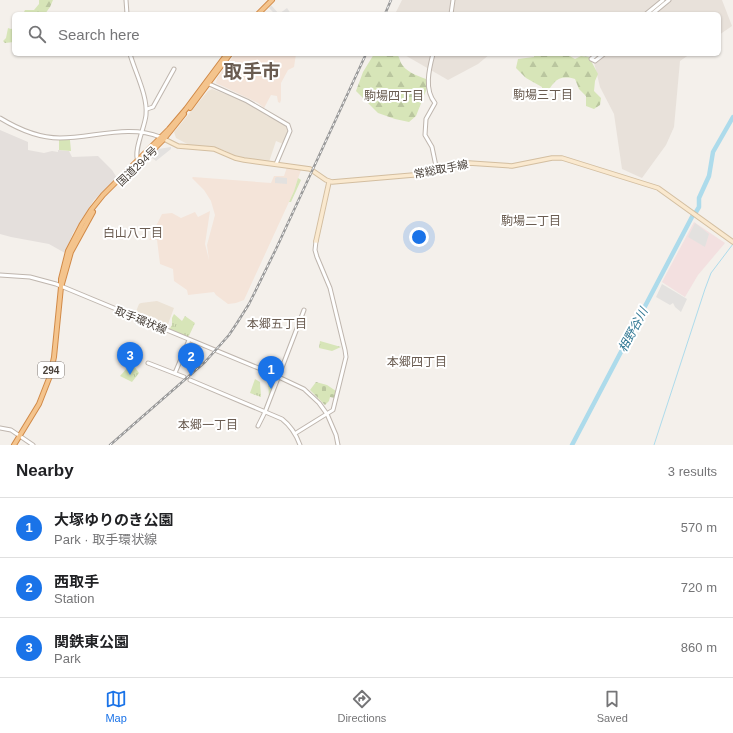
<!DOCTYPE html>
<html lang="en">
<head>
<meta charset="utf-8">
<style>
  :root { --surface:#fff; --page:#f2f2f2; --text:#202124; --muted:#757577; --line:#e0e0e0; --accent:#1a73e8 }
  body { margin:0; font-family:Arial,"Noto Sans JP",sans-serif; background:var(--page); color:var(--text) }
  .you { position:absolute; left:419px; top:237px; width:14px; height:14px; margin:-10px; border:3px solid #fff; border-radius:50%; background:#1a73e8; box-shadow:0 0 0 6px #1a73e833 }
  .badge { display:grid; place-items:center; width:26px; height:26px; border-radius:50%; background:var(--accent); color:#fff; font-size:13px; font-weight:700 }
  .pin { position:absolute; translate:-50% -33px; filter:drop-shadow(0 1px 2px #0008) }
  .pin::after { content:''; position:absolute; top:21px; width:14px; height:12px; background:inherit; clip-path:polygon(0 0,100% 0,50% 100%) }
  .list { margin:0; padding:0; list-style:none }
  h2 { display:flex; justify-content:space-between; align-items:center; height:52px; margin:0; padding:0 16px; font-size:17px }
  h2 small { font-size:13px; font-weight:400; color:var(--muted) }
  .list li { display:grid; grid-template-columns:26px 1fr auto; gap:12px; align-items:center; box-sizing:border-box; height:60px; padding:0 16px; border-top:1px solid var(--line) }
  .list b { display:block; font-size:15px; white-space:nowrap }
  .list p { margin:0; font-size:13px; white-space:nowrap; color:var(--muted) }
  .list em { font-size:13px; font-style:normal; color:var(--muted) }
  .icon { flex:none; width:22px; height:22px; fill:none; stroke:currentColor; stroke-width:2; stroke-linecap:round; stroke-linejoin:round }
  .map { position:relative; flex:none; width:733px; height:445px; overflow:hidden }
  .search { position:absolute; background:var(--surface); box-shadow:0 1px 3px #0004; left:12px; right:12px; top:12px; height:44px; display:flex; align-items:center; gap:10px; box-sizing:border-box; padding:0 14px; border-radius:6px; color:var(--muted); font-size:15px }
  .sheet { height:232px; background:var(--surface) }
  nav { display:flex; justify-content:space-around; align-items:center; box-sizing:border-box; height:56px; border-top:1px solid var(--line); background:var(--surface); font-size:11px; color:var(--muted) }
  nav a { display:grid; justify-items:center; gap:2px }
  nav .on { color:var(--accent) }
  .map>svg:first-child { display:block }
  .residential { fill:#e8e1da }
  .commercial { fill:#f4e4d9 }
  .industrial { fill:#e4dfdc }
  .education { fill:#ece3d6 }
  .medical { fill:#f3e0e0 }
  .green { fill:#d7e5b8 }
  .forest { fill:url(#forest-firs) }
  .cemetery { fill:url(#cemetery-stones) }
  .park { fill:url(#park-tufts) }
  .parking { fill:#e3e1df }
  .lines { fill:none; stroke-linecap:round; stroke-linejoin:round }
  .stream { stroke:#addbeb; stroke-width:1 }
  .river { stroke:#addbeb; stroke-width:4.5 }
  .tertiary-casing { stroke:#bfb6ae; stroke-width:5 }
  .secondary-casing { stroke:#d3bea0; stroke-width:5.5 }
  .trunk-casing { stroke:#d18a48; stroke-width:6 }
  .tertiary { stroke:#fff; stroke-width:3 }
  .secondary { stroke:#fae9cf; stroke-width:3.5 }
  .trunk { stroke:#f4c48d; stroke-width:4 }
  .rail-casing { stroke:#999; stroke-width:2.5 }
  .rail { stroke:#fff; stroke-width:1; stroke-dasharray:3; stroke-linecap:butt }
  .labels { text-anchor:middle; dominant-baseline:central; stroke-width:4; stroke-linejoin:round; paint-order:stroke }
  .shield { fill:#fff; stroke:#7f7974; stroke-width:1 }
  .shield-label { font-size:10px; font-weight:bold; fill:#484039 }
  .street-label { font-size:11px; fill:#484039; stroke:#fff }
  .neighbourhood-label { font-size:12px; fill:#6a5c51; stroke:#fff }
  .water-label { font-size:12px; font-style:italic; fill:#347a95; stroke:#fff }
  .town-label { font-size:19px; font-weight:bold; fill:#6a5c51; stroke:#fff }
</style>
</head>
<body>
<div class="map">
<svg width="733" height="445" viewBox="0 0 733 445">
  <defs>
    <pattern id="forest-firs" width="22" height="20" patternUnits="userSpaceOnUse"><rect width="22" height="20" fill="#d7e5b8"/><path d="M5 1l3.5 6h-7zM16 11l3.5 6h-7z" fill="#bac69f"/></pattern>
    <pattern id="cemetery-stones" width="16" height="16" patternUnits="userSpaceOnUse"><rect width="16" height="16" fill="#d7e5b8"/><path d="M2 7V4a2 2 0 0 1 4 0v3zM10 15v-3a2 2 0 0 1 4 0v3z" fill="#bac69f"/></pattern>
    <pattern id="park-tufts" width="24" height="20" patternUnits="userSpaceOnUse"><rect width="24" height="20" fill="#d7e5b8"/><path d="M3 7l-1-3M5 7V3M7 7l1-3M15 17l-1-3M17 17v-4M19 17l1-3" fill="none" stroke="#bac69f"/></pattern>
  </defs>
  <rect width="100%" height="100%" fill="#f4f0eb"/>
  <g class="residential">
    <path d="M402 0H722L732 26 719 35V14H395Z"/>
    <path d="M403 54H490L478 64 448 80Z"/>
    <path d="M592 54H690L680 61 674 127 666 145 642 178 622 169 614 114 600 87Z"/>
  </g>
  <g class="commercial">
    <path d="M235 54H296L294 67 288 70 281 83V100L280 103 278 102 277 96 271 95 263 110V107L258 103 216 83 217 78Z"/>
    <path d="M287 167 301 170 296 184 294 191 244 300 236 303 228 304 216 295 214 292 188 295 187 290 174 281 173 269 160 264 157 240H149L162 214 172 213 181 218 195 212 198 217 210 211 205 244 209 260 207 245 215 215 211 201 204 190 192 178 193 177 271 183 274 176H284Z"/>
  </g>
  <path class="industrial" d="M0 130 28 142V150L44 153 52 151 58 152V150L69 151 72 157 98 156 112 170 117 178 94 200 73 233 65 253 49 244 11 237 0 234Z"/>
  <g class="education">
    <path d="M212 89 250 103 267 116 277 119 287 126 288 132 283 144 276 141 269 162 235 157 226 151 214 147 191 146 176 138 174 132 208 91Z"/>
    <path d="M157 301 174 308 167 327 135 314 139 304 141 303Z"/>
  </g>
  <path class="medical" d="M694 222 725 243 698 275 685 297 662 282Z"/>
  <path class="green" d="M298 178 301 180 291 202H289L294 191Z"/>
  <g class="forest">
    <path d="M39 0H53L50 7 45 14H23L25 10H34L39 4Z"/>
    <path d="M8 28 11 29 14 28V42L5 43 3 41 6 38Z"/>
    <path d="M374 54H396C400 57 399 59 401 63 405 71 417 76 426 79L427 88 416 116 409 122 395 119 378 113 356 91 363 72Z"/>
    <path d="M534 54H566L575 59 581 56 589 57 598 74 595 81 594 91 601 98 600 105 594 109 586 106V96L579 89 575 79C558 74 553 82 546 95L542 93V87L526 78 516 68 518 59 534 57Z"/>
  </g>
  <path class="cemetery" d="M316 382 327 385 336 391 335 398 330 397 329 401 325 405 310 390Z"/>
  <g class="park">
    <path d="M59 140H70L71 151 59 150Z"/>
    <path d="M174 314 182 321 185 316 195 323 188 338 169 330 172 325V318Z"/>
    <path d="M320 341 341 347 332 351 319 348Z"/>
    <path d="M134 366 139 373 132 382 120 376 128 367Z"/>
    <path d="M268 372 279 376 269 402Z"/>
    <path d="M255 379 260 382 261 397 250 393Z"/>
  </g>
  <g class="parking">
    <path d="M271 5 279 14 287 8 291 14H275L269 8Z"/>
    <path d="M171 147V149L156 161 151 157 158 149Z"/>
    <path d="M277 177 287 178V184L275 183V178Z"/>
    <path d="M695 223 709 234 705 247 688 237Z"/>
    <path d="M662 284 687 299 681 312 675 307 673 303 670 305 656 297Z"/>
  </g>
  <g class="lines">
    <path class="stream" d="M654 445 705 289 711 273 733 244"/>
    <g class="river">
      <path d="M696 212 699 207V198L709 176 713 152 733 117"/>
      <path d="M572 445 693 215"/>
    </g>
    <g class="tertiary-casing">
      <g id="tertiary">
        <path d="M126 0 127 14"/>
        <path d="M451 14 453 0"/>
        <path d="M646 14 663 0"/>
        <path d="M652 14 669 0"/>
        <path d="M130 54C135 72 148 96 146 115 145 127 133 151 138 161"/>
        <path d="M433 54C429 69 424 90 435 103L426 119 425 135 432 147 437 171"/>
        <path d="M597 54 591 59 595 61 604 54"/>
        <path d="M207 83 247 101 288 125 290 131 276 164"/>
        <path d="M147 109 153 107 174 69"/>
        <path d="M0 118C18 129 39 138 60 138 93 138 129 124 160 137"/>
        <path d="M0 275 30 277 56 284 268 372 304 389 319 403 327 414 336 435 338 445"/>
        <path d="M148 363 184 377"/>
        <path d="M175 373 189 340"/>
        <path d="M190 380 282 419C291 426 296 434 300 445"/>
        <path d="M258 426 265 412 304 310"/>
        <path d="M0 428 11 430 33 445"/>
        <path d="M296 433 333 410 346 357 345 350 330 288 317 257 315 250 316 241"/>
      </g>
    </g>
    <g class="secondary-casing">
      <g id="secondary">
        <path d="M162 138 178 146 214 149 235 158 244 160 310 169 326 180 332 182 425 174 469 163 512 166 552 158H562L658 188 733 242"/>
        <path d="M316 241 329 182"/>
      </g>
    </g>
    <g class="trunk-casing">
      <g id="trunk">
        <path d="M258 14 272 0"/>
        <path d="M190 108 230 54"/>
        <path d="M131 172 164 139 184 114"/>
        <path d="M62 284 71 252 93 212"/>
        <path d="M14 445 39 404 50 376 54 357 61 287V279L68 251 82 224 91 210 103 195 169 129 186 109 227 54"/>
      </g>
    </g>
    <use href="#tertiary" class="tertiary"/>
    <use href="#secondary" class="secondary"/>
    <use href="#trunk" class="trunk"/>
    <g class="rail-casing">
      <g id="rail">
        <path d="M385 14 391 0"/>
        <path d="M110 445 205 362 229 335 237 323 249 304 276 249 366 54"/>
      </g>
    </g>
    <use href="#rail" class="rail"/>
  </g>
  <g class="labels">
    <rect class="shield" x="38" y="362" width="26" height="16" rx="3"/>
    <g class="shield-label">
      <text x="51" y="370">294</text>
    </g>
    <g class="street-label">
      <text transform="translate(137 166) rotate(-44)">国道294号</text>
      <text transform="translate(441 169) rotate(-11)">常総取手線</text>
      <text transform="translate(141 320) rotate(22)">取手環状線</text>
    </g>
    <g class="neighbourhood-label">
      <text x="543" y="95">駒場三丁目</text>
      <text x="394" y="96">駒場四丁目</text>
      <text x="531" y="221">駒場二丁目</text>
      <text x="133" y="233">白山八丁目</text>
      <text x="277" y="324">本郷五丁目</text>
      <text x="417" y="362">本郷四丁目</text>
      <text x="208" y="425">本郷一丁目</text>
    </g>
    <g class="water-label">
      <text transform="translate(633 330) rotate(-62)">相野谷川</text>
    </g>
    <g class="town-label">
      <text x="252" y="71">取手市</text>
    </g>
  </g>
</svg>
<div class="you"></div>
<div class="pin badge" style="left:271px;top:389px">1</div>
<div class="pin badge" style="left:191px;top:376px">2</div>
<div class="pin badge" style="left:130px;top:375px">3</div>
<div class="search"><svg class="icon" aria-label="search" viewBox="0 0 24 24"><circle cx="10" cy="10" r="6"/><path d="M15 15l6 6"/></svg>Search here</div>
</div>
<section class="sheet">
<h2>Nearby<small>3 results</small></h2>
<ul class="list">
<li><span class="badge">1</span><div><b>大塚ゆりのき公園</b><p>Park · 取手環状線</p></div><em>570 m</em></li>
<li><span class="badge">2</span><div><b>西取手</b><p>Station</p></div><em>720 m</em></li>
<li><span class="badge">3</span><div><b>関鉄東公園</b><p>Park</p></div><em>860 m</em></li>
</ul>
</section>
<nav>
<a class="on"><svg class="icon" aria-label="map" viewBox="0 0 24 24"><path d="M3 6l6-2 6 2 6-2v14l-6 2-6-2-6 2zM9 4v14M15 6v14"/></svg>Map</a>
<a><svg class="icon" aria-label="directions" viewBox="0 0 24 24"><path d="M12 3l9 9-9 9-9-9zM9 14v-3h6M13 9l2 2-2 2"/></svg>Directions</a>
<a><svg class="icon" aria-label="saved" viewBox="0 0 24 24"><path d="M7 4h10v16l-5-4-5 4z"/></svg>Saved</a>
</nav>
</body>
</html>
